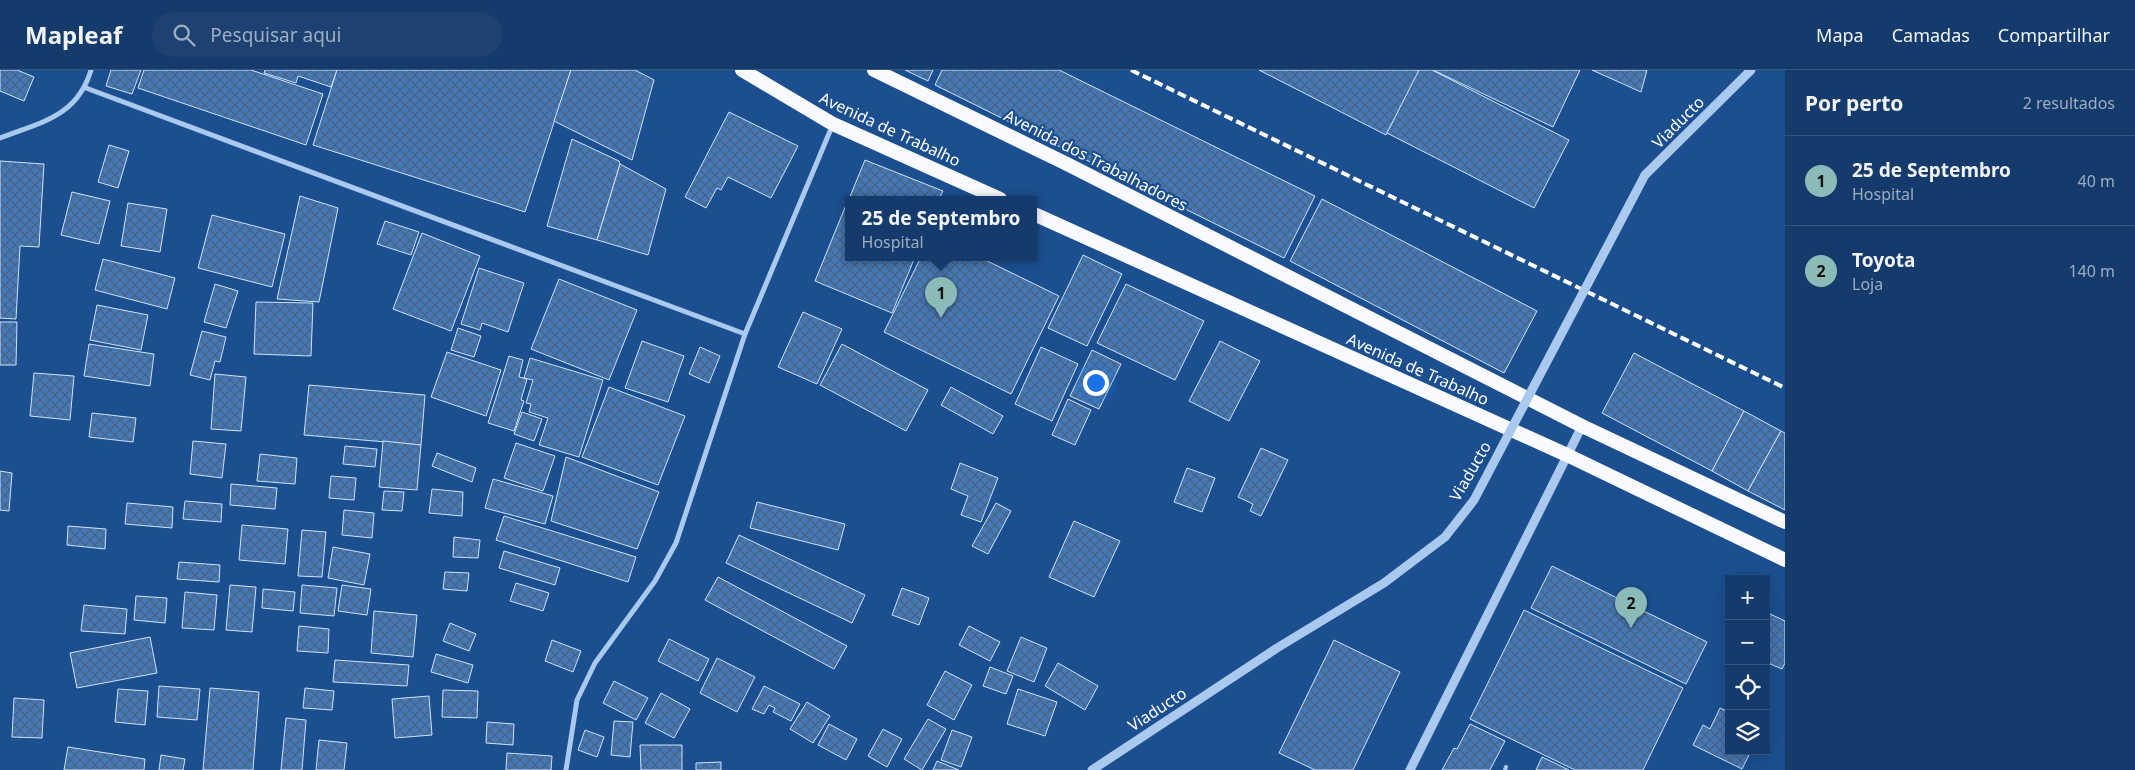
<!DOCTYPE html>
<html lang="pt">
<head>
<meta charset="utf-8">
<style>
  :root { --surface:#143b6b; --page:#1d4271; --text:#f1f3f6; --muted:#9dadc1; --line:#33557e; --accent:#8bbbb9 }
  body { margin:0; font-family:"Noto Sans",sans-serif; background:var(--page); color:var(--text) }
  .controls { position:absolute; right:15px; bottom:15px; display:grid; overflow:hidden; border-radius:0px; box-shadow:0 5px 20px #0002 }
  .controls button { width:45px; height:45px; display:grid; place-items:center; padding:0; border:0; border-bottom:1px solid var(--line); background:var(--surface); color:var(--text); font:25px sans-serif }
  .you { position:absolute; left:1095px; top:312px; width:18px; height:18px; margin:-12px; border:4px solid #fff; border-radius:50%; background:#1a73e8; box-shadow:0 0 0 8px #1a73e833 }
  .badge { display:grid; place-items:center; width:32px; height:32px; border-radius:50%; background:var(--accent); color:#111; font-size:16px; font-weight:700 }
  .pin { position:absolute; translate:-50% -41px; filter:drop-shadow(0 1px 2px #0008) }
  .pin::after { content:''; position:absolute; top:26px; width:18px; height:15px; background:inherit; clip-path:polygon(0 0,100% 0,50% 100%) }
  .popup { position:absolute; left:845px; top:126px; width:192px; height:65px; box-sizing:border-box; display:grid; place-content:center; border-radius:0px; background:var(--surface); filter:drop-shadow(0 1px 4px #0005); font-size:16px; white-space:nowrap; color:var(--muted) }
  .popup b { font-size:19px; color:var(--text) }
  .popup::after { content:''; position:absolute; left:50%; top:100%; margin-left:-10px; border:10px solid transparent; border-top-color:var(--surface) }
  .list { margin:0; padding:0; list-style:none }
  h2 { display:flex; justify-content:space-between; align-items:center; height:65px; margin:0; padding:0 20px; font-size:21px }
  h2 small { font-size:16px; font-weight:400; color:var(--muted) }
  .list li { display:grid; grid-template-columns:32px 1fr auto; gap:15px; align-items:center; box-sizing:border-box; height:90px; padding:0 20px; border-top:1px solid var(--line) }
  .list b { display:block; font-size:19px; white-space:nowrap }
  .list p { margin:0; font-size:16px; white-space:nowrap; color:var(--muted) }
  .list em { font-size:16px; font-style:normal; color:var(--muted) }
  .icon { flex:none; width:28px; height:28px; fill:none; stroke:currentColor; stroke-width:2; stroke-linecap:round; stroke-linejoin:round }
  .map { position:relative; flex:none; width:1785px; height:700px; overflow:hidden }
  header { display:flex; align-items:center; gap:30px; box-sizing:border-box; height:70px; padding:0 25px; background:var(--surface); border-bottom:1px solid var(--line) }
  header strong { font-size:24px }
  nav { display:flex; gap:28px; margin-inline-start:auto; font-size:18px }
  .search { width:350px; height:45px; background:var(--page); display:flex; align-items:center; gap:12px; box-sizing:border-box; padding:0 18px; border-radius:28px; color:var(--muted); font-size:19px }
  main { display:flex }
  aside { flex:1; background:var(--surface) }
  .map>svg:first-child { display:block }
  .building { fill:url(#building-cross-hatch); stroke:#cfe3fa }
  .lines { fill:none; stroke-linecap:round; stroke-linejoin:round }
  .service { stroke:#a9c9ee; stroke-width:4 }
  .minor { stroke:#a9c9ee; stroke-width:5 }
  .tertiary { stroke:#a9c9ee; stroke-width:9 }
  .trunk { stroke:#f8faff; stroke-width:14 }
  .rail { stroke:#fff; stroke-width:4; stroke-dasharray:9 4; stroke-linecap:butt }
  .tertiary-bridge { stroke:#a9c9ee; stroke-width:9 }
  .labels { text-anchor:middle; dominant-baseline:central; stroke-width:4.5; stroke-linejoin:round; paint-order:stroke }
  .street-label { font-size:16px; fill:#fff; stroke:#1b4f8f }
</style>
</head>
<body>
<header>
<strong>Mapleaf</strong>
<div class="search"><svg class="icon" aria-label="search" viewBox="0 0 24 24"><circle cx="10" cy="10" r="6"/><path d="M15 15l6 6"/></svg>Pesquisar aqui</div>
<nav><a>Mapa</a><a>Camadas</a><a>Compartilhar</a></nav>
</header>
<main>
<div class="map">
<svg width="1785" height="700" viewBox="0 0 1785 700">
  <defs>
    <pattern id="building-cross-hatch" width="8" height="8" patternUnits="userSpaceOnUse" patternTransform="scale(1.25)"><rect width="8" height="8" fill="#4478b7"/><path d="M0 0l8 8M0 8l8-8" fill="none" stroke="#486282"/></pattern>
  </defs>
  <rect width="100%" height="100%" fill="#1b4f8f"/>
  <g class="building">
    <path d="M0 0H17L34 7 24 31 0 21Z"/>
    <path d="M111 0H141L132 24 106 16Z"/>
    <path d="M144 0H251L323 24 306 75 138 18Z"/>
    <path d="M265 0H337L331 17 298 6 296 13 264 3Z"/>
    <path d="M337 0H571L525 142 313 75Z"/>
    <path d="M571 0H635L654 10 632 90 554 51Z"/>
    <path d="M905 0H933L928 11Z"/>
    <path d="M942 0H1059L1315 126 1284 188 935 15Z"/>
    <path d="M1259 0H1417L1419 1 1386 65Z"/>
    <path d="M1419 0H1432L1569 70 1534 138 1387 63Z"/>
    <path d="M1433 0H1580L1553 57Z"/>
    <path d="M1592 0H1647L1641 22Z"/>
    <path d="M729 42 798 76 771 128 728 107 721 120 717 118 706 138 685 127Z"/>
    <path d="M572 69 619 91 620 94 597 170 547 156Z"/>
    <path d="M109 75 129 81 118 118 98 112Z"/>
    <path d="M865 90 943 121 939 129H849Z"/>
    <path d="M0 91 44 94 39 177 20 176 16 249 0 248Z"/>
    <path d="M620 94 666 119 648 185 597 170Z"/>
    <path d="M72 122 110 131 99 174 61 165Z"/>
    <path d="M300 126 338 138 319 232 277 229Z"/>
    <path d="M1322 129 1537 241 1504 303 1290 191Z"/>
    <path d="M848 130V187H915L892 243 815 211Z"/>
    <path d="M128 133 167 139 160 182 121 176Z"/>
    <path d="M212 145 285 164 272 217 198 198Z"/>
    <path d="M385 151 419 162 411 185 377 174Z"/>
    <path d="M422 163 480 186 451 261 393 239Z"/>
    <path d="M1083 185 1122 204 1087 276 1048 258Z"/>
    <path d="M921 187H979L1059 226 1011 324 884 262Z"/>
    <path d="M103 189 175 208 167 239 95 220Z"/>
    <path d="M479 198 524 213 508 262 482 253 480 260 461 254Z"/>
    <path d="M559 209 637 240 609 310 531 279Z"/>
    <path d="M215 214 238 221 226 258 204 252Z"/>
    <path d="M1126 214 1204 251 1175 310 1097 273Z"/>
    <path d="M256 232 313 233 311 286 254 284Z"/>
    <path d="M97 235 148 245 141 280 90 270Z"/>
    <path d="M803 242 842 259 817 314 778 297Z"/>
    <path d="M0 252H17L16 295H0Z"/>
    <path d="M458 258 481 266 474 287 451 280Z"/>
    <path d="M202 261 226 267 220 292 215 291 210 310 190 305Z"/>
    <path d="M642 271 684 286 668 332 625 318Z"/>
    <path d="M1220 271 1260 291 1229 351 1189 331Z"/>
    <path d="M89 274 154 284 150 316 84 306Z"/>
    <path d="M842 274 928 320 906 361 820 315Z"/>
    <path d="M700 277 720 286 709 313 689 304Z"/>
    <path d="M1041 277 1078 294 1052 351 1015 334Z"/>
    <path d="M1092 280 1121 294 1099 339 1070 326Z"/>
    <path d="M447 282 501 300 486 346 431 327Z"/>
    <path d="M1634 283 1744 341 1712 401 1602 343Z"/>
    <path d="M509 286 523 290 519 307 527 309 521 330 524 331 514 361 488 353Z"/>
    <path d="M530 288 603 310 579 387 539 375 548 348 529 342 531 334 526 333 533 310 524 308Z"/>
    <path d="M34 303 74 306 70 350 30 346Z"/>
    <path d="M215 304 246 307 241 361 211 359Z"/>
    <path d="M309 315 425 325 421 375 304 365Z"/>
    <path d="M609 317 685 346 658 415 582 387Z"/>
    <path d="M951 317 1003 346 993 364 941 335Z"/>
    <path d="M1068 329 1091 340 1075 375 1052 365Z"/>
    <path d="M1744 341 1781 361 1748 421 1712 401Z"/>
    <path d="M522 342 542 349 534 371 514 364Z"/>
    <path d="M92 343 136 348 133 372 89 367Z"/>
    <path d="M1781 361 1785 363V440L1748 421Z"/>
    <path d="M193 371 226 374 222 408 190 404Z"/>
    <path d="M383 371 421 375 417 420 379 417Z"/>
    <path d="M516 373 555 386 543 421 504 408Z"/>
    <path d="M345 376 377 379 375 397 343 394Z"/>
    <path d="M1261 378 1288 390 1261 446 1250 441 1253 434 1238 427Z"/>
    <path d="M437 383 476 398 472 412 432 396Z"/>
    <path d="M260 384 297 388 295 414 257 411Z"/>
    <path d="M566 387 659 422 637 479 551 451Z"/>
    <path d="M960 393 998 408 981 452 961 445 968 426 951 419Z"/>
    <path d="M1187 398 1215 408 1202 442 1174 432Z"/>
    <path d="M0 401 12 403 9 441 0 440Z"/>
    <path d="M331 406 356 408 354 430 329 428Z"/>
    <path d="M493 409 553 426 545 454 485 438Z"/>
    <path d="M231 414 277 418 275 439 230 435Z"/>
    <path d="M432 419 463 422 462 446 429 443Z"/>
    <path d="M384 421 404 422 402 441 382 440Z"/>
    <path d="M185 431 222 434 221 452 183 449Z"/>
    <path d="M757 432 845 454 838 480 750 458Z"/>
    <path d="M127 433 173 437 172 458 125 454Z"/>
    <path d="M996 433 1011 441 988 484 972 476Z"/>
    <path d="M344 440 374 443 372 468 342 465Z"/>
    <path d="M504 446 636 487 628 512 496 470Z"/>
    <path d="M1074 451 1120 471 1094 527 1049 507Z"/>
    <path d="M242 455 288 459 285 494 239 490Z"/>
    <path d="M68 456 106 459 105 479 67 475Z"/>
    <path d="M302 460 326 462 322 507 298 506Z"/>
    <path d="M739 465 865 525 852 553 726 493Z"/>
    <path d="M454 467 480 470 478 488 453 487Z"/>
    <path d="M333 477 370 484 364 515 328 508Z"/>
    <path d="M504 481 560 498 555 515 499 498Z"/>
    <path d="M179 492 220 495 219 512 177 509Z"/>
    <path d="M1552 496 1707 572 1686 614 1531 538Z"/>
    <path d="M445 502 469 503 467 521 443 519Z"/>
    <path d="M718 507 847 576 834 599 705 530Z"/>
    <path d="M516 513 549 523 543 541 510 531Z"/>
    <path d="M230 515 256 517 252 562 226 560Z"/>
    <path d="M302 515 337 518 334 546 300 543Z"/>
    <path d="M342 515 371 519 367 545 338 541Z"/>
    <path d="M902 518 929 528 919 555 892 545Z"/>
    <path d="M263 519 295 522 293 541 262 538Z"/>
    <path d="M185 522 217 525 214 560 182 558Z"/>
    <path d="M136 526 167 528 165 553 134 550Z"/>
    <path d="M84 535 127 539 125 564 81 561Z"/>
    <path d="M1524 540 1683 618 1643 700H1575L1470 649Z"/>
    <path d="M374 541 417 545 413 587 371 583Z"/>
    <path d="M1766 542 1785 551V593L1782 599 1766 592Z"/>
    <path d="M450 553 476 564 469 581 443 571Z"/>
    <path d="M299 556 329 559 328 583 297 581Z"/>
    <path d="M969 556 1000 572 990 591 959 575Z"/>
    <path d="M150 567 157 603 77 618 70 583Z"/>
    <path d="M1021 567 1047 578 1034 612 1007 601Z"/>
    <path d="M669 569 709 589 698 611 658 591Z"/>
    <path d="M552 570 581 581 573 602 545 591Z"/>
    <path d="M1334 570 1400 602 1353 700H1315L1279 683Z"/>
    <path d="M436 584 473 595 468 613 431 602Z"/>
    <path d="M717 588 755 607 737 642 700 623Z"/>
    <path d="M335 590 409 595 407 616 333 612Z"/>
    <path d="M1058 593 1098 616 1085 640 1045 616Z"/>
    <path d="M990 597 1013 606 1006 624 983 616Z"/>
    <path d="M945 601 972 615 954 650 927 635Z"/>
    <path d="M614 611 648 628 636 650 603 633Z"/>
    <path d="M159 616 200 619 197 650 157 647Z"/>
    <path d="M764 616 800 634 791 651 773 642 775 638 769 635 764 644 752 639Z"/>
    <path d="M210 618 259 622 253 700H203Z"/>
    <path d="M305 618 334 621 332 640 303 638Z"/>
    <path d="M118 619 148 621 145 655 115 652Z"/>
    <path d="M1018 619 1057 632 1045 666 1007 654Z"/>
    <path d="M443 620 478 621 477 648 442 647Z"/>
    <path d="M661 623 690 639 674 668 645 653Z"/>
    <path d="M429 626 432 665 395 668 392 629Z"/>
    <path d="M14 628 44 630 42 668 12 667Z"/>
    <path d="M807 632 830 646 813 673 790 659Z"/>
    <path d="M1720 638 1729 642V681H1751L1742 699 1693 675 1703 655 1710 659Z"/>
    <path d="M286 648 306 650 302 700H281Z"/>
    <path d="M928 649 946 659 922 700 904 689Z"/>
    <path d="M614 651 633 652 630 687 611 685Z"/>
    <path d="M487 652 514 654 513 675 486 673Z"/>
    <path d="M829 654 857 669 846 690 818 675Z"/>
    <path d="M1470 654 1505 671 1490 700H1442L1454 678 1457 679Z"/>
    <path d="M883 659 902 669 887 697 868 686Z"/>
    <path d="M585 660 604 667 597 687 578 680Z"/>
    <path d="M952 660 972 667 961 697 941 690Z"/>
    <path d="M319 670 347 673 344 700H316Z"/>
    <path d="M640 675H682V700H641Z"/>
    <path d="M68 677 145 689 144 700H64Z"/>
    <path d="M507 683 552 686 551 700H506Z"/>
    <path d="M161 685 185 689 183 700H159Z"/>
    <path d="M1542 687 1569 700H1536Z"/>
    <path d="M937 691 959 700H933Z"/>
    <path d="M721 692V700H696V693Z"/>
  </g>
  <g class="lines">
    <path class="service" d="M1505 700 1506 697"/>
    <g class="minor">
      <path d="M86 18 745 264"/>
      <path d="M0 68C41 52 77 47 91 0"/>
      <path d="M566 700 577 630 595 593 655 511 676 473 745 264 833 54"/>
    </g>
    <g class="tertiary">
      <path d="M1645 105 1751 0"/>
      <path d="M1410 700 1582 356"/>
    </g>
    <g class="trunk">
      <path d="M742 0 833 54 1000 129"/>
      <path d="M874 0 1067 94 1582 356 1785 452"/>
      <path d="M1034 144 1567 385 1785 490"/>
    </g>
    <path class="rail" d="M1131 0 1785 318"/>
    <path class="tertiary-bridge" d="M1092 700 1277 578 1384 513 1445 467 1474 430 1645 105"/>
  </g>
  <g class="labels">
    <g class="street-label">
      <text transform="translate(1678 52) rotate(-45)">Viaducto</text>
      <text transform="translate(890 59) rotate(25)">Avenida de Trabalho</text>
      <text transform="translate(1096 90) rotate(27)">Avenida dos Trabalhadores</text>
      <text transform="translate(1418 299) rotate(24)">Avenida de Trabalho</text>
      <text transform="translate(1470 401) rotate(-60)">Viaducto</text>
      <text transform="translate(1157 639) rotate(-33)">Viaducto</text>
    </g>
  </g>
</svg>
<div class="controls">
<button>+</button>
<button>−</button>
<button><svg class="icon" aria-label="locate" viewBox="0 0 24 24"><circle cx="12" cy="12" r="6"/><path d="M12 2v4M12 18v4M2 12h4M18 12h4"/></svg></button>
<button><svg class="icon" aria-label="layers" viewBox="0 0 24 24"><path d="M12 4l9 5-9 5-9-5zM3 14l9 5 9-5"/></svg></button>
</div>
<div class="you"></div>
<div class="pin badge" style="left:941px;top:248px">1</div>
<div class="popup"><b>25 de Septembro</b>Hospital</div>
<div class="pin badge" style="left:1631px;top:558px">2</div>
</div>
<aside>
<h2>Por perto<small>2 resultados</small></h2>
<ul class="list">
<li><span class="badge">1</span><div><b>25 de Septembro</b><p>Hospital</p></div><em>40 m</em></li>
<li><span class="badge">2</span><div><b>Toyota</b><p>Loja</p></div><em>140 m</em></li>
</ul>
</aside>
</main>
</body>
</html>
